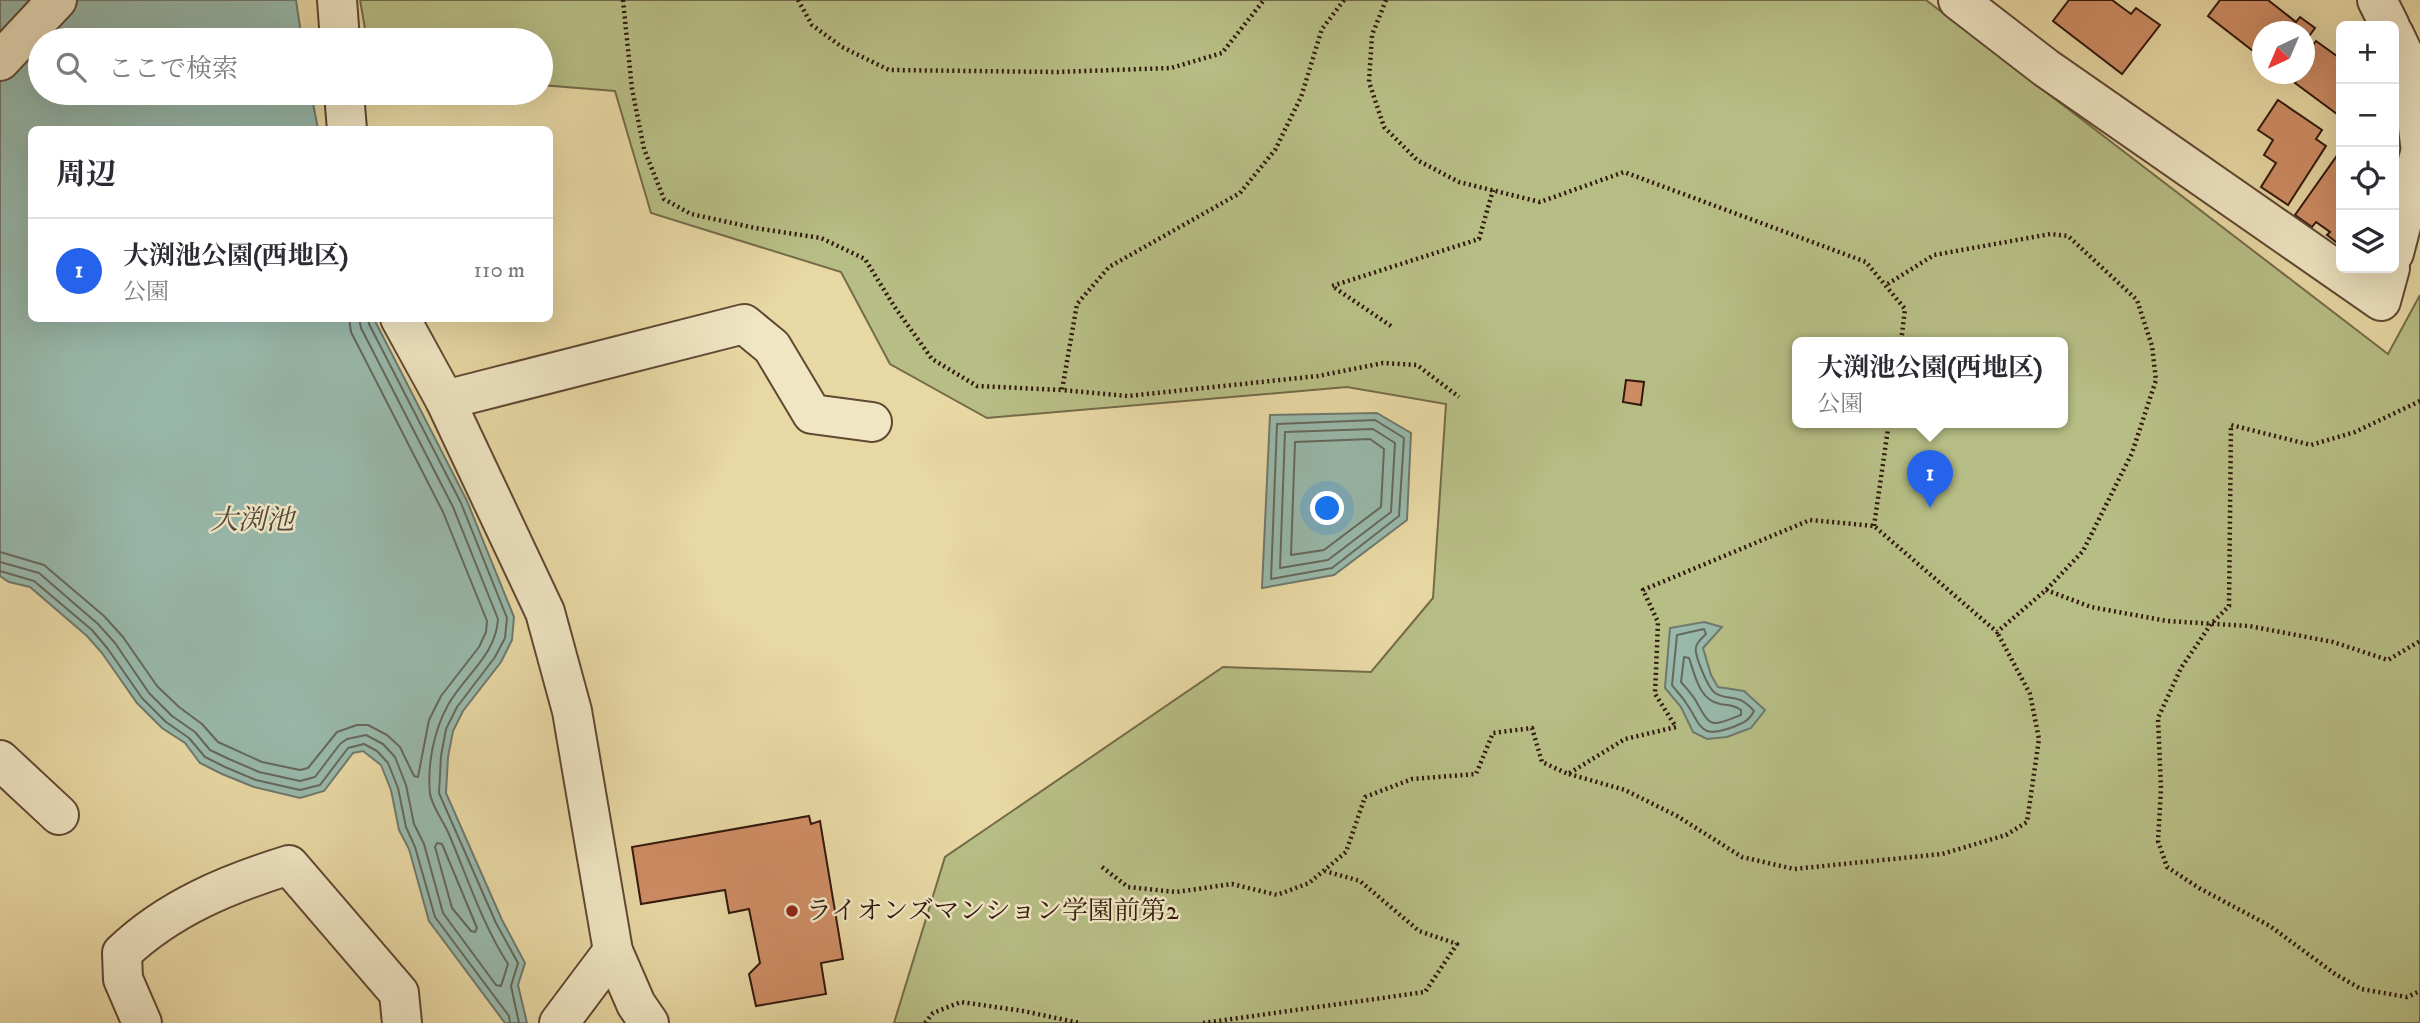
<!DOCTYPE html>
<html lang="ja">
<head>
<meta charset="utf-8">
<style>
  :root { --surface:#fff; --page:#f2f2f3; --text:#2b2b33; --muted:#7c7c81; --line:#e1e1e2; --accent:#2563eb }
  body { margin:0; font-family:"IM FELL DW Pica","Noto Serif JP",serif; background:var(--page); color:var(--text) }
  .controls { position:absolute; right:21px; top:21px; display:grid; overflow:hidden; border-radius:10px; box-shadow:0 7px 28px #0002 }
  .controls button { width:63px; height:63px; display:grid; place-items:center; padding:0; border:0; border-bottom:2px solid var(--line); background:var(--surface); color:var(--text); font:35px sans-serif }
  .compass { position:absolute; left:2252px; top:21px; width:63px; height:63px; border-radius:50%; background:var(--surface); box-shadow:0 7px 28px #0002; rotate:224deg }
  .you { position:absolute; left:1328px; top:509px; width:24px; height:24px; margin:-18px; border:5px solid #fff; border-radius:50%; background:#1a73e8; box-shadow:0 0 0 10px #1a73e833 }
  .badge { display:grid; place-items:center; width:46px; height:46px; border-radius:50%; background:var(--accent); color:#fff; font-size:23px; font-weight:700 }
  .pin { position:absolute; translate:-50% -58px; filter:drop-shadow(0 2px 4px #0008) }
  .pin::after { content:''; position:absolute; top:37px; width:24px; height:21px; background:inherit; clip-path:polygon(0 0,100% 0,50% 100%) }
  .popup { position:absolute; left:1792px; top:337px; width:276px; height:91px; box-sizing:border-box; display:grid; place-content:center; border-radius:10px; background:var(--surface); filter:drop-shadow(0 2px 5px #0005); font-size:23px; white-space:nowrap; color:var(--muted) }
  .popup b { font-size:26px; color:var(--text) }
  .popup::after { content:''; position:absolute; left:50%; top:100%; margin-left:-14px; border:14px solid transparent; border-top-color:var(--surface) }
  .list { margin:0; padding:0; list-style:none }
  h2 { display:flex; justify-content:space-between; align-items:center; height:91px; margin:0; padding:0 28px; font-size:30px }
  h2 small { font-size:23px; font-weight:400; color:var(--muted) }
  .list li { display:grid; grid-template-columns:46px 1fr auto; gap:21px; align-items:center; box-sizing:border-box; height:105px; padding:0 28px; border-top:2px solid var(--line) }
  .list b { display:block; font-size:26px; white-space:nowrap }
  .list p { margin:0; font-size:23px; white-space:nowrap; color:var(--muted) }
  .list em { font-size:23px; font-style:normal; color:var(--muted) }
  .icon { flex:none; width:38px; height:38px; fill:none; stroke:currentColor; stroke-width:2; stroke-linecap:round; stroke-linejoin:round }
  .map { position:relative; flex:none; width:2420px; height:1023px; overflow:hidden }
  .search { position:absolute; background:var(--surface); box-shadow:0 7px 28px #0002; left:28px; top:28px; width:525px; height:77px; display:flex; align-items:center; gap:18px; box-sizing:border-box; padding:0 24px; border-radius:38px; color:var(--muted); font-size:26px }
  .panel { position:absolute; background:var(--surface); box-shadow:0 7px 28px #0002; left:28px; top:126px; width:525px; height:196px; border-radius:10px }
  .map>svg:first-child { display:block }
  .green { fill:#b7be85; stroke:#746b49; stroke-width:2; fill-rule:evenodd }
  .water { fill:#98b9ac; stroke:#6f796c; stroke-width:2 }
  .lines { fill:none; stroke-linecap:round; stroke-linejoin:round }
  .shore { stroke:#65685c; stroke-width:2 }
  .building { fill:#cf8d65; stroke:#32180d; stroke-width:2 }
  .minor-casing { stroke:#604833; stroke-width:42 }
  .path { stroke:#32180d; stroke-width:4.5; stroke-dasharray:2 3.5; stroke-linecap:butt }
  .minor { stroke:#f0e6c4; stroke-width:38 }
  .poi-dot { fill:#8f2418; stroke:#f0e6c4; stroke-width:2.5 }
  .labels { text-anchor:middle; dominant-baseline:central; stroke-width:5; stroke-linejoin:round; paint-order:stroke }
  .poi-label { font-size:26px; fill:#32180d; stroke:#f0e6c4; text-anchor:start }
  .water-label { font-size:28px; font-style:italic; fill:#51483d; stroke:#f0e6c4 }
</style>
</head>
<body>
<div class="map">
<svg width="2420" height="1023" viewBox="0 0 2420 1023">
  <rect width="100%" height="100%" fill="#e8d8a4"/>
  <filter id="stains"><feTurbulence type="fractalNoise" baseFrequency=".00286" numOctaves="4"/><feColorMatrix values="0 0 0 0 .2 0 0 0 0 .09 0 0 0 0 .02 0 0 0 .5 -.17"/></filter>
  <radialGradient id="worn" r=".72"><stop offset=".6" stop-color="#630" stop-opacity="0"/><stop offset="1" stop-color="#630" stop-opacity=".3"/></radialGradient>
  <path class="green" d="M360 0H1926L2388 354 2420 295V1023H894L945 857 1223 667 1371 672 1433 598 1446 404 1347 387 987 418 890 364 841 272 651 213 615 91 541 85V40H367ZM1797 342H2063V422H1797Z"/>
  <g class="water">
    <path d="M0 0H296L302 40H40V93H311L318 129 32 130V318L374 319 467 501 514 617 512 640 501 662 463 711 453 731 448 757 446 793 502 920 525 963 518 985 527 1023H505L429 921 409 849 399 830 391 790 381 765 363 751 353 753 324 791 300 798 254 787 222 774 200 763 185 743 162 728 137 703 102 653 87 636 30 587 9 582 0 576Z"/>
    <path d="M1377 413 1411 433 1407 520 1334 575 1262 588 1270 415Z"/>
    <path d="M1704 622 1722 627 1703 648 1711 675 1718 687 1744 691 1765 710 1751 728 1727 737 1707 739 1693 732 1681 707 1665 688 1670 628Z"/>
  </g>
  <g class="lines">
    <g class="shore">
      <path d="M368 318 369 324 461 503 507 618 505 638 495 657 457 707 446 729 441 756 439 793 496 923 518 963 511 986 519 1023"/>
      <path d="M1375 420 1404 438 1399 516 1332 568 1271 579 1277 424Z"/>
      <path d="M1373 429 1395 443 1391 512 1328 560 1280 568 1285 432Z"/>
      <path d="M1370 439 1384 449 1381 507 1324 550 1291 555 1295 442Z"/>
      <path d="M0 552 44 565 104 616 123 637 157 686 179 707 202 724 218 742 262 762 300 770 308 768 337 732 357 725H368L387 735 400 747 414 776 418 777 429 720 441 696 479 647 486 632 487 621 443 512 351 332 349 318"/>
      <path d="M0 562 39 573 98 624 115 643 149 693 172 716 195 732 210 750 229 759 259 772 300 781 315 777 340 744 347 739 366 735 383 744 395 757 406 785 414 824 424 844 443 913 496 985 501 986 508 964C482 924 467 876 448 832 443 821 432 806 430 794 427 765 434 730 448 705 465 675 496 655 498 619L453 507 361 328 359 318"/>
      <path d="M0 571 34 581 92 630 108 649 142 698 166 722 189 738 205 757 225 767 256 780 300 790 320 785 348 748 364 744 377 751 388 763 398 788 406 827 415 847 435 917 509 1016 510 1023"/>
      <path d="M1704 629 1706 634C1703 637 1697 642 1696 647 1694 655 1708 688 1715 693 1729 702 1736 691 1754 711 1749 721 1743 723 1733 727 1698 740 1702 725 1686 703 1682 696 1676 691 1672 685L1677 635Z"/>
      <path d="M1684 657 1689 658C1695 675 1699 700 1720 704 1728 705 1735 705 1741 710V715C1710 727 1711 728 1696 701 1692 694 1686 688 1681 682Z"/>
      <path d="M437 843 442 844 477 928 475 932 471 931 452 908 435 847Z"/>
    </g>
  </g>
  <g class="building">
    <path d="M2069 0H2112L2131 14 2136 8 2160 25 2122 74 2053 21Z"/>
    <path d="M2220 0H2268L2296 22 2300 17 2315 28 2304 43V32H2262V58L2208 16Z"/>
    <path d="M2316 41 2341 59V117L2295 83 2297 79 2291 74H2304V56Z"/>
    <path d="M2278 100 2322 130 2316 139 2326 146 2288 205 2261 187 2276 163 2264 155 2273 140 2258 130Z"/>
    <path d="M2341 150V246L2327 235 2330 232 2316 222 2312 227 2295 215Z"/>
    <path d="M1626 380 1644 382 1641 405 1623 402Z"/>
    <path d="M809 816 811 824 820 821 843 959 821 963 826 994 756 1006 749 974 760 963 749 909 729 913 725 890 641 904 632 847Z"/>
  </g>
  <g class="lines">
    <g class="minor-casing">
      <g id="minor">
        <path d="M337 0 340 40"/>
        <path d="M1958 0 2046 68 2381 301 2390 268"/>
        <path d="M2377 0 2390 26"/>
        <path d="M2394 34 2411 70 2420 144"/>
        <path d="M0 61 57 0"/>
        <path d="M344 93 347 130"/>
        <path d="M2394 253 2420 153"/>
        <path d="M400 318 445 400 545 612 572 711 613 951 636 1004 649 1023"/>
        <path d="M445 400 744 324 772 347 812 414 872 422"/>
        <path d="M0 760 59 815"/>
        <path d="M142 1023 123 979 122 953C169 908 228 884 289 865L399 993 402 1023"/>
        <path d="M559 1023 613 951"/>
      </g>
    </g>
    <g class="path">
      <path d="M623 0 632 89 644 149 664 199 691 214 755 228 821 238 865 259 894 306 932 359 977 386 1062 390"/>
      <path d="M798 0 812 25 842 47 889 70 1057 72 1171 68 1222 53 1264 0"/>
      <path d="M1344 0 1322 29 1301 97 1275 150 1240 193 1109 267 1077 304 1062 390 1128 396 1318 376 1383 363 1417 365 1459 397"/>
      <path d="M1386 0 1372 35 1369 82 1384 127 1417 160 1459 182 1540 202 1624 172 1866 262 1905 309 1901 342"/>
      <path d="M1391 326 1332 286 1479 239 1493 190"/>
      <path d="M2420 401 2355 432 2311 445 2231 425 2229 606 2211 624 2181 668 2158 718 2161 789 2158 841 2167 867 2199 888 2270 926 2335 974 2361 989 2407 997 2420 991"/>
      <path d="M1874 526 1889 422"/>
      <path d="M2046 590 2091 607 2167 621 2249 626 2333 642 2388 660 2420 641"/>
      <path d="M1569 774 1625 790 1677 816 1742 857 1794 869 1942 854 2006 835 2027 822 2039 739 2030 694 1997 632"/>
      <path d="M1102 867 1128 887 1176 892 1232 884 1277 895 1309 883 1346 852 1365 797 1412 779 1476 774 1493 733 1532 728 1542 762 1568 774 1625 739 1676 727 1655 694 1658 622 1643 590 1810 520 1874 526 1997 632 2046 590 2083 551 2132 453 2156 380 2152 346 2137 300 2068 236 2050 234 1934 255 1886 285"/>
      <path d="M925 1023 933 1013 961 1002 1023 1011 1080 1023"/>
      <path d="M1203 1023 1425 992 1457 944 1419 931 1360 881 1325 871"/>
    </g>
    <use href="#minor" class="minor"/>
  </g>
  <circle class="poi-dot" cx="792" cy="911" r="7"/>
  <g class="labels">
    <g class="poi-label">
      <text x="806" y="911">ライオンズマンション学園前第2</text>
    </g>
    <g class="water-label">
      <text x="252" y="520">大渕池</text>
    </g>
  </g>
  <rect width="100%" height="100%" filter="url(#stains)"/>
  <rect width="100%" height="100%" fill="url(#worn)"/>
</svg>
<div class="controls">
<button>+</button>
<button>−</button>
<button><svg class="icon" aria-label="locate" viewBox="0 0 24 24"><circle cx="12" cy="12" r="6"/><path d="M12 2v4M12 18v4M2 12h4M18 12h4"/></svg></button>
<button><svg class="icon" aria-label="layers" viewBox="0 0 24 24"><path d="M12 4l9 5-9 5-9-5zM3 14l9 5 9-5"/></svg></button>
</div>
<svg class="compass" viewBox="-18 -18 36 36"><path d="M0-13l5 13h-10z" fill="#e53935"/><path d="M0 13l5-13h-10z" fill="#7c7c81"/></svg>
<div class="you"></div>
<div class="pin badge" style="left:1930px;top:508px">1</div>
<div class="popup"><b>大渕池公園(西地区)</b>公園</div>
<div class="search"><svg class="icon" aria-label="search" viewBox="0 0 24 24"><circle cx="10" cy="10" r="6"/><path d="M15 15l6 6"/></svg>ここで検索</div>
<section class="panel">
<h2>周辺<small></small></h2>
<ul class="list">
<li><span class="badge">1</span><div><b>大渕池公園(西地区)</b><p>公園</p></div><em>110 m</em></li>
</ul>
</section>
</div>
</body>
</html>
